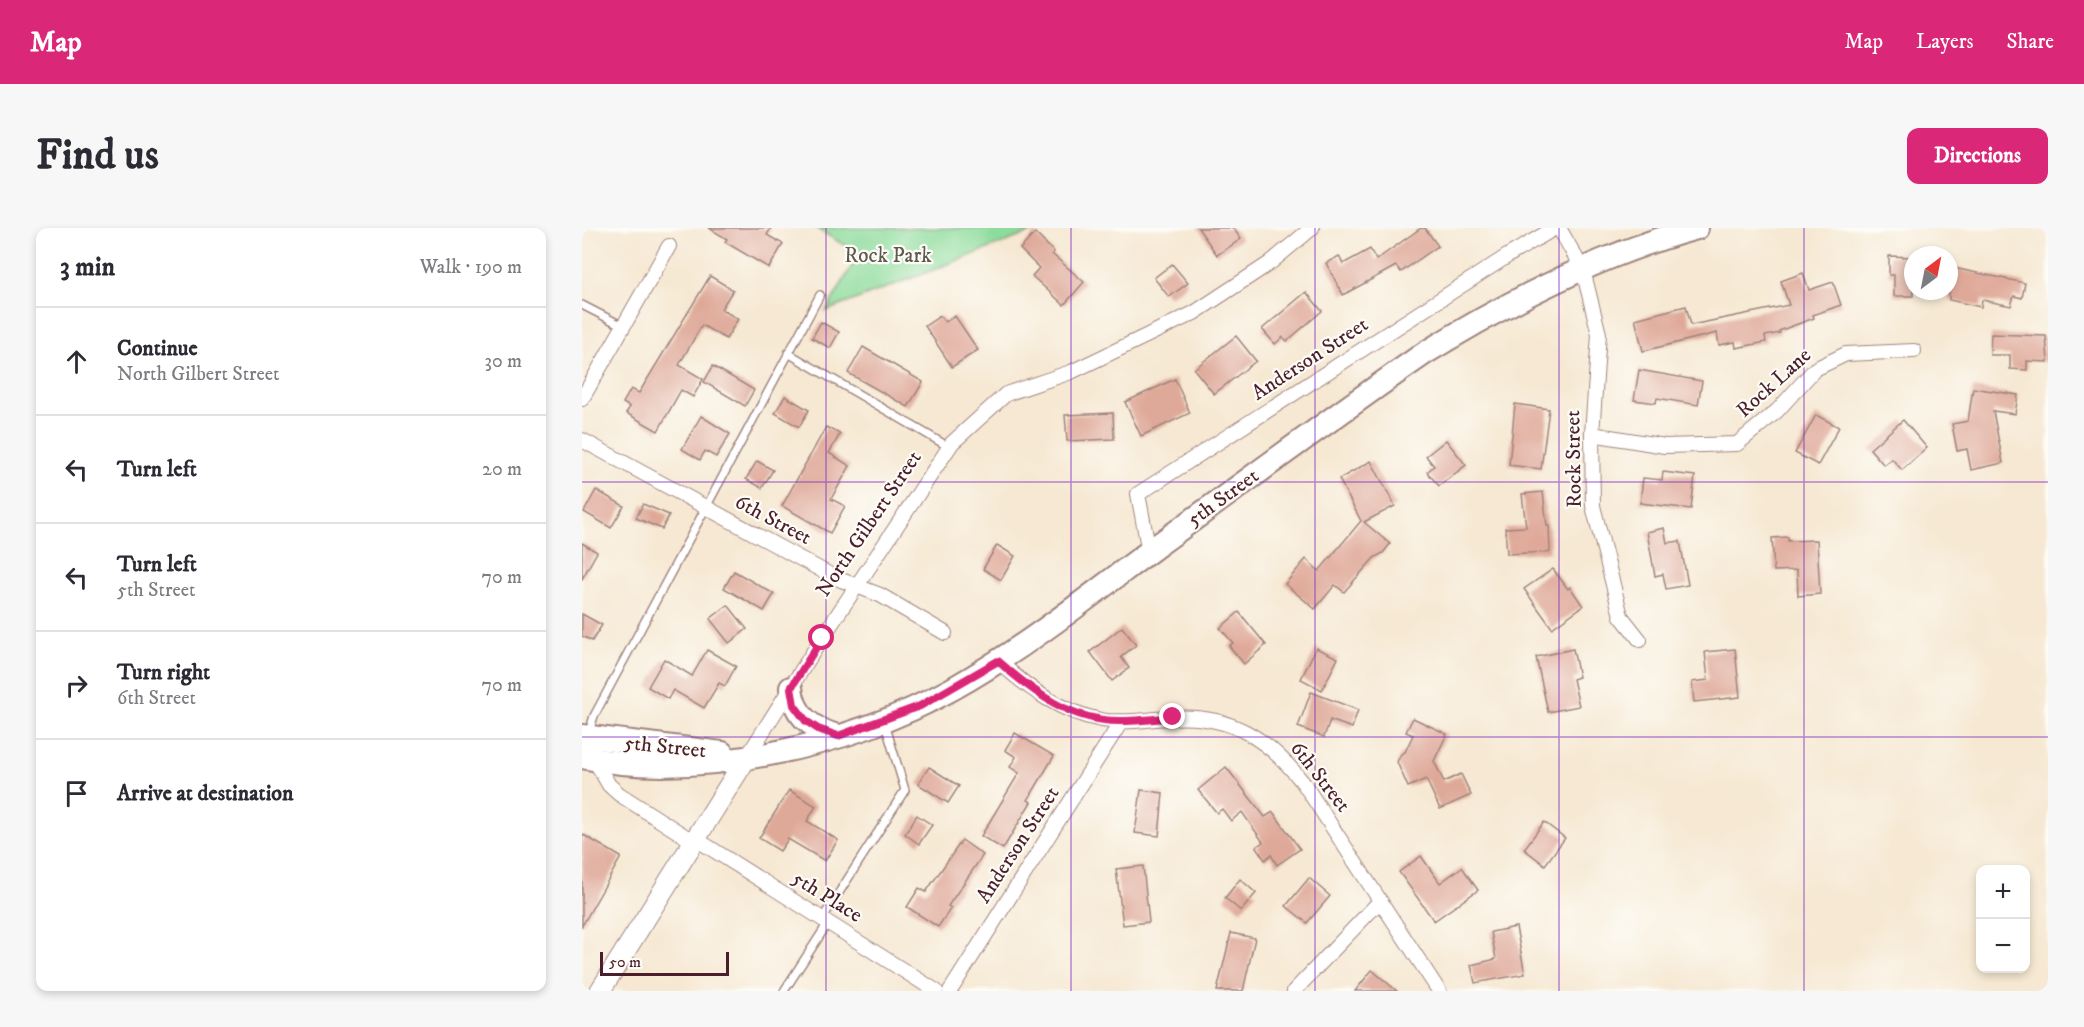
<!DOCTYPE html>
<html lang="en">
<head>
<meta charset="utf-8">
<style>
  :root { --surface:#fff; --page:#f7f7f7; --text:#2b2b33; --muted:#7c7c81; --line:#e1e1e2; --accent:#db2777 }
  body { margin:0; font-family:"IM FELL DW Pica",serif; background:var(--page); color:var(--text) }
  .controls { position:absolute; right:18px; bottom:18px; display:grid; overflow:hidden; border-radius:12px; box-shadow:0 3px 9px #0003 }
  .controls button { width:54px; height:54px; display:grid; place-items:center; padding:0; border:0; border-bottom:2px solid var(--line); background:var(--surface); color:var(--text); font:30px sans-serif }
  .compass { position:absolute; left:1322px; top:18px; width:54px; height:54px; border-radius:50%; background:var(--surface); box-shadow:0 3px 9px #0003; rotate:32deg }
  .scale { position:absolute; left:18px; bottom:15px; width:129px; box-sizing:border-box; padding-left:6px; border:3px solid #4a1f2b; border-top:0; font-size:16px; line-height:21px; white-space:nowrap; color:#4a1f2b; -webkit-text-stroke:4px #fdfcf7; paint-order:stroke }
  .stop { position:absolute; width:18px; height:18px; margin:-14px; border:4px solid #db2777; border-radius:50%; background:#fff }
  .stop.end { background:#db2777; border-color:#fff; box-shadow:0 2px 6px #0008 }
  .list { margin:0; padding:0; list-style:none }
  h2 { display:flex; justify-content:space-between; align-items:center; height:78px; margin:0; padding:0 24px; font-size:26px }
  h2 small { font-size:20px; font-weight:400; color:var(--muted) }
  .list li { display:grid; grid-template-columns:39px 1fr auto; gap:18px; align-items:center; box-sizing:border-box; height:108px; padding:0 24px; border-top:2px solid var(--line) }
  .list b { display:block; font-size:22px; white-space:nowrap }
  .list p { margin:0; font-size:20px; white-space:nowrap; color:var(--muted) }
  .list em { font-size:20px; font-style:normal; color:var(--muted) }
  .icon { flex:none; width:33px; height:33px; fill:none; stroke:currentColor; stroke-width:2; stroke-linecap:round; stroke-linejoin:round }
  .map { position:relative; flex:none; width:1466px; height:763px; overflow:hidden; border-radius:12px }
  header { display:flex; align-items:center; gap:36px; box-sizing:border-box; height:84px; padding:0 30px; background:var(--accent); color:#fff }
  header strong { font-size:28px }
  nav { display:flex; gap:33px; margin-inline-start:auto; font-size:21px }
  .intro { display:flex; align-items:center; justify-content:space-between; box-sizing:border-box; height:144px; padding:0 36px }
  h1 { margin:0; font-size:42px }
  .button { padding:15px 27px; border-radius:12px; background:var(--accent); color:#fff; font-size:21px; font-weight:700 }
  main { display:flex; gap:36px; padding:0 36px }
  aside { flex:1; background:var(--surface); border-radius:12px; box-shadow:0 3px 9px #0003 }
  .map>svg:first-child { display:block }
  .green { fill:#8ddc9b; stroke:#6c7e63; stroke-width:1.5 }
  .building { fill:#dfa999 }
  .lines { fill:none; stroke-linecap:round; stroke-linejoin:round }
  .lane-casing { stroke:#a0847e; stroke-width:10 }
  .street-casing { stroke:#a0847e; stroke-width:16 }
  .secondary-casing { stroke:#a0847e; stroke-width:22 }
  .primary-casing { stroke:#a0847e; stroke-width:26 }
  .lane { stroke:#fff; stroke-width:7 }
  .street { stroke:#fff; stroke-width:14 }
  .secondary { stroke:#fff; stroke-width:20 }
  .primary { stroke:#fff; stroke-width:22 }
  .route { stroke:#db2777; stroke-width:8 }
  .grid { fill:none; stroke:#7b2cbf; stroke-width:1.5; stroke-opacity:0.55 }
  .labels { text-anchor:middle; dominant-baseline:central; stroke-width:4.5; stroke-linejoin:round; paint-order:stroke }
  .park-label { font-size:21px; fill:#5e584d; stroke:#fdfcf7 }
  .street-label { font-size:21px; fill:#4a1f2b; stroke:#fdfcf7 }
</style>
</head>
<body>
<header>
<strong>Map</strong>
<nav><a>Map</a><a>Layers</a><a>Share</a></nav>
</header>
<div class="intro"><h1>Find us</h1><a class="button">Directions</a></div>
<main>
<aside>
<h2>3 min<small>Walk · 190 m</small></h2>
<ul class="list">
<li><svg class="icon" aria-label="ahead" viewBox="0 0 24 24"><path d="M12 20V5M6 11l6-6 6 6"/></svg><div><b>Continue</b><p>North Gilbert Street</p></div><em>30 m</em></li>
<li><svg class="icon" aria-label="left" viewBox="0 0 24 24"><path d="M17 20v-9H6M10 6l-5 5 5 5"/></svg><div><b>Turn left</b></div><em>20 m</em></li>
<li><svg class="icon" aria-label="left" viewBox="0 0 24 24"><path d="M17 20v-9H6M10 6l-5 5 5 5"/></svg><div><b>Turn left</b><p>5th Street</p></div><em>70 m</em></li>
<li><svg class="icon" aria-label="right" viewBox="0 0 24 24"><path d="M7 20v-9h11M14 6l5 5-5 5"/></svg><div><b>Turn right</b><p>6th Street</p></div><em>70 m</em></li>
<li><svg class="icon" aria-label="arrive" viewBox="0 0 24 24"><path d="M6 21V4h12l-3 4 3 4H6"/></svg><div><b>Arrive at destination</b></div></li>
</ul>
</aside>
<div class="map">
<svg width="1466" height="763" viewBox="0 0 1466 763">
  <rect width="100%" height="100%" fill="#fdfcf7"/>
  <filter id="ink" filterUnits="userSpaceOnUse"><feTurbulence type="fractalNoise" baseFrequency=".0167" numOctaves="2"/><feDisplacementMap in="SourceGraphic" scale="12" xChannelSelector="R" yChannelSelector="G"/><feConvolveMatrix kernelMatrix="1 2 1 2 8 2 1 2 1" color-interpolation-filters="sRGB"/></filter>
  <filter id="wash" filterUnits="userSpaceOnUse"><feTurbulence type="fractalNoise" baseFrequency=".008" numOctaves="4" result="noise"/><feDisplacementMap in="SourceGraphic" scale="24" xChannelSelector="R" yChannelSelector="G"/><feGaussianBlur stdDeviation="1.35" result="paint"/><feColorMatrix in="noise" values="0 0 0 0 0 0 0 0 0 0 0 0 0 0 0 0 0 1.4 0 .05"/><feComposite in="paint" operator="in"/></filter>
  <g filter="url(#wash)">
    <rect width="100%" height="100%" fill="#f6e8d2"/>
    <path class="green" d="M234 0H460L244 83 277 26Z"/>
    <g id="blocks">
      <g class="building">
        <path d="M127 0H189L185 7 201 16 187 40 143 14 145 11Z"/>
        <path d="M616 0H651L659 11 635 27Z"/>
        <path d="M839 0H843L856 18 819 44 814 38 761 67 744 35 757 28 761 36 788 21 794 32Z"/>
        <path d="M453 5 472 24 470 26 502 54 482 77 450 48 457 40 438 21Z"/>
        <path d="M1307 28 1331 29V68H1312V47H1307Z"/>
        <path d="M590 36 606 55 587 69 572 50Z"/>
        <path d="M1367 39 1443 55 1440 70 1432 68 1429 78 1400 72 1399 79 1367 72Z"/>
        <path d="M1221 45 1227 62 1251 54 1259 77 1231 87 1232 90 1197 103 1198 105 1183 108 1184 114 1154 120 1153 114 1137 117 1135 105 1061 123 1053 91 1104 78 1109 97 1207 77 1199 53Z"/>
        <path d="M128 48 151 62 139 81 156 91 144 111 120 97 97 137 121 151 111 169 99 162 76 203 44 185 48 179 41 175 49 161 57 165Z"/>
        <path d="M724 64 740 83 705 113 701 109 693 116 680 101Z"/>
        <path d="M358 88 363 94 373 88 396 122 370 139 343 98Z"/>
        <path d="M239 94 257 104 248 120 230 110Z"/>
        <path d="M1409 106 1464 108 1466 134 1445 133V142L1428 141V127H1408Z"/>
        <path d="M654 108 674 133 632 166 612 141Z"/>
        <path d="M281 119 341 154 326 179 266 145Z"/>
        <path d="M131 138 172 162 163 178 122 154Z"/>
        <path d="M1057 142 1120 153 1116 177 1075 170 1074 175 1052 172Z"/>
        <path d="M593 151 608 185 559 208 543 174Z"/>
        <path d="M1391 160 1436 167 1433 186 1411 183 1421 235 1389 242 1385 221 1375 223 1370 196 1386 193Z"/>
        <path d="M203 168 227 182 217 199 193 185Z"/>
        <path d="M933 176 967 181 959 241 927 237Z"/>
        <path d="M531 185 532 211 485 213 483 187Z"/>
        <path d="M1234 187 1257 199 1236 237 1213 225Z"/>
        <path d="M119 188 148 206 134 229 123 223 118 232 100 221Z"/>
        <path d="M1321 192 1345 220 1320 242 1310 231 1302 237 1288 221Z"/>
        <path d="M244 199 258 206 247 225 268 238 249 271 263 278 248 305 200 278Z"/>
        <path d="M864 212 884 237 857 258 845 244 852 238 844 228Z"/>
        <path d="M175 233 191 242 180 260 164 251Z"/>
        <path d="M789 233 813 278 782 294 808 316 801 325 792 330 762 364 753 357 733 381 703 356 724 331 737 343 779 293 757 251Z"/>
        <path d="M1081 244 1113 248 1109 281 1058 275 1061 250 1080 252Z"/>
        <path d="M14 262 42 278 29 300 2 284Z"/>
        <path d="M961 264 965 298H967L968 324 925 326 923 300 944 299 940 266Z"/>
        <path d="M61 276 87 287 80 301 54 290Z"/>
        <path d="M1082 300 1085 315 1098 313 1106 357 1084 361 1081 346 1073 348 1065 304Z"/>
        <path d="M1206 309V313L1235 312 1238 366 1216 368 1215 342 1192 343 1190 310Z"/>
        <path d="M0 315 15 324 0 351Z"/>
        <path d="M415 317 433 328 419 352 401 341Z"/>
        <path d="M971 341 986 361 988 359 1001 378 970 400 942 361Z"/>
        <path d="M152 343 192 366 182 383 142 360Z"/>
        <path d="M146 377 165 401 147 415 128 391Z"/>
        <path d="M657 384 684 417 662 436 647 418 651 415 638 400Z"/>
        <path d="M0 386 20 397 10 413 0 408Z"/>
        <path d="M540 399 554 417 539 429 547 440 530 453 508 424Z"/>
        <path d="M734 420 756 430 740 462 719 451Z"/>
        <path d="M991 421 997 449 991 451 997 478 966 484 954 429Z"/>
        <path d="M1153 421 1158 469 1112 474 1110 454 1126 452 1123 424Z"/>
        <path d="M125 422 154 438 143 458 137 455 122 480 91 462 86 471 66 459 82 431 110 448Z"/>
        <path d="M729 464 776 482 770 500 748 492 742 509 716 499Z"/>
        <path d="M831 490 865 506 852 533 862 554 879 546 889 567 858 581 844 551 826 559 815 534 819 526 823 524 831 507 824 504Z"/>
        <path d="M433 505 472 528 446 572 449 574 421 621 399 608 437 545 428 539 434 529 423 522Z"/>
        <path d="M347 539 377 558 366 575 336 556Z"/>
        <path d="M644 539 683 589 691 584 718 621 695 637 689 627 683 632 674 619 681 614 660 584 649 593 640 581 635 585 616 562Z"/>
        <path d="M207 562 234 578 225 593 256 612 243 633 206 611 198 623 177 610Z"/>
        <path d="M559 562 581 565 577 608 553 605Z"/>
        <path d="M335 587 350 597 337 616 323 606Z"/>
        <path d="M962 594 983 610 963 637 942 621Z"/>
        <path d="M0 606 39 629 0 698Z"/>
        <path d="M380 612 401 627 366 678 369 680 356 699 325 679 337 660 344 664Z"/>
        <path d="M839 628 858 655 880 639 896 662 852 693 817 644Z"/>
        <path d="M561 638 567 694 541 697 534 641Z"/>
        <path d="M727 650 748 668 725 695 704 678Z"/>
        <path d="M658 651 674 665 659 683 643 670Z"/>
        <path d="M934 699 943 746 893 755 889 737 914 731 909 704Z"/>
        <path d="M649 705 673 710 661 763H635Z"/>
        <path d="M790 742 815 763H773Z"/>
      </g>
    </g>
  </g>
  <g filter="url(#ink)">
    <use href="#blocks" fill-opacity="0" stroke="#a0847e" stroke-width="1.5"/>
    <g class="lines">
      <g class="lane-casing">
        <g id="lane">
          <path d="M0 77 41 98"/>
          <path d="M206 125 367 219"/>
          <path d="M7 504 12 488 238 67"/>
          <path d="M240 691 323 562 303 496"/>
          <path d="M202 763 246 695"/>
        </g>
      </g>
      <g class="street-casing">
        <g id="street">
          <path d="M977 0 1001 42 1017 106 1010 206 1011 278 1039 388 1058 412"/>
          <path d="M0 171 87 18"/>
          <path d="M1010 206 1083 218 1155 216 1195 183 1233 141 1264 126 1332 123"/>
          <path d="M0 212 254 350 298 367 363 405"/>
          <path d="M567 324 556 266 927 27 973 0"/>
          <path d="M416 433C446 460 478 484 519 492 541 496 565 491 588 490 647 485 686 510 722 556L857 763"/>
          <path d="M165 529 240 410 370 215 424 166 489 144 612 85 688 35 730 0"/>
          <path d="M12 531 27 557 37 566 112 614"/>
          <path d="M114 611 354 763"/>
          <path d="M368 763 539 494"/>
          <path d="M712 763 798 673"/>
        </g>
      </g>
      <g class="secondary-casing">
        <path id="secondary" d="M18 763 165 529"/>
      </g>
      <g class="primary-casing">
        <g id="primary">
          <path d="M209 460C212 488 230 501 256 508"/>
          <path d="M0 508 140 525"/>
          <path d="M0 529C114 553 269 518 370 461 443 420 509 367 576 317 665 253 753 187 843 125 927 73 1019 26 1115 0"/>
        </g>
      </g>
      <use href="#lane" class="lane"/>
      <use href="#street" class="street"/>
      <use href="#secondary" class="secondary"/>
      <use href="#primary" class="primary"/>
    </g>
  </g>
  <g class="lines" filter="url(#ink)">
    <path class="route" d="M240 410 209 460 212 477 224 493 236 501 256 508 338 478 416 433C451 464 490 494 539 493 556 493 574 491 591 489"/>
  </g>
  <path class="grid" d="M244 0V763M489 0V763M733 0V763M977 0V763M1222 0V763M0 254H1466M0 509H1466"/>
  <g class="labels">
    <g class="park-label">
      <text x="306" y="28">Rock Park</text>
    </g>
    <g class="street-label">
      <text transform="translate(728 131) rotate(-33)">Anderson Street</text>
      <text transform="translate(1192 155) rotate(-42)">Rock Lane</text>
      <text transform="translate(992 231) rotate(-91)">Rock Street</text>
      <text transform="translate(641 270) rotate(-36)">5th Street</text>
      <text transform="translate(191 292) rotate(28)">6th Street</text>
      <text transform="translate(287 296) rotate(-56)">North Gilbert Street</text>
      <text transform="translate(83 519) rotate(6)">5th Street</text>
      <text transform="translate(738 549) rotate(52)">6th Street</text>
      <text transform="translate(436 617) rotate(-57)">Anderson Street</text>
      <text transform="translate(245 669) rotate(32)">5th Place</text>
    </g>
  </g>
</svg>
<div class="controls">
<button>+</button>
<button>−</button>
</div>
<svg class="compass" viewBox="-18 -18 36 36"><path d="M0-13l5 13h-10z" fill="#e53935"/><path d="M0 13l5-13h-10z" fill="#7c7c81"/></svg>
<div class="scale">50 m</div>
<div class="stop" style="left:240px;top:410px"></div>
<div class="stop end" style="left:591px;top:489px"></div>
</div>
</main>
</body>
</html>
